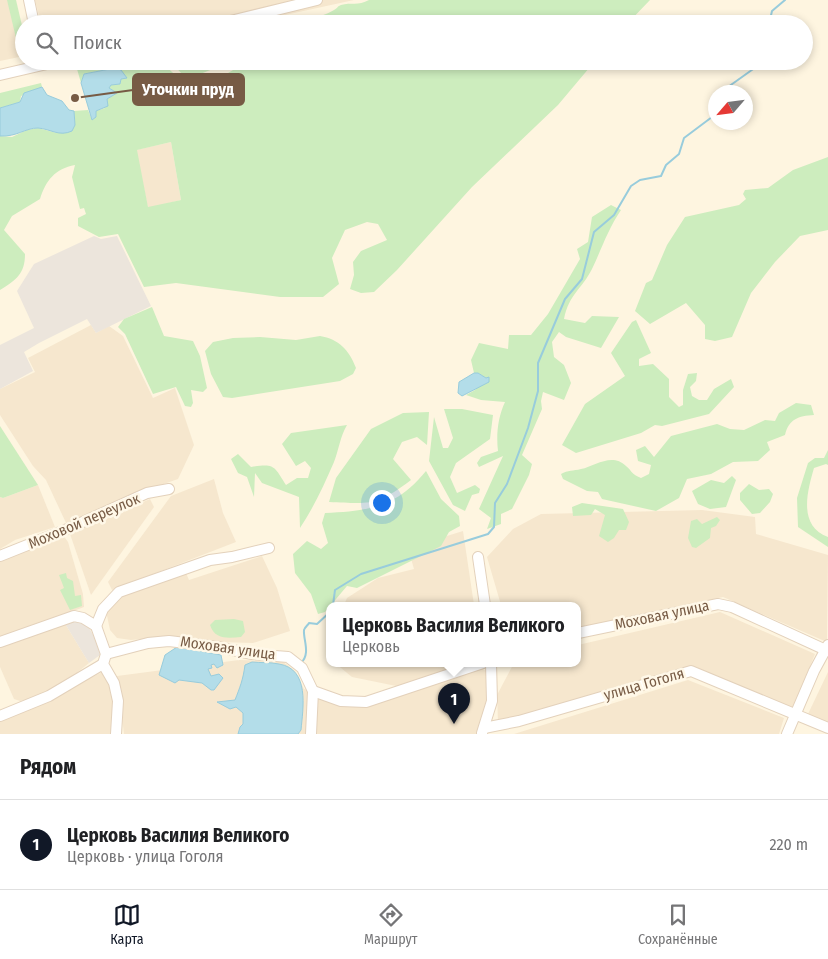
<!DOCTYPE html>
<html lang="ru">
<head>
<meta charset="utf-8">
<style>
  :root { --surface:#fff; --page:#f6f6f6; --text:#202124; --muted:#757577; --line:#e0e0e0; --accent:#111827 }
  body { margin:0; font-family:"Fira Sans Condensed",sans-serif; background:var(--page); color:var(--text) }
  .compass { position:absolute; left:708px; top:85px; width:45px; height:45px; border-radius:50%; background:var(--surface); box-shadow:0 2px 8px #0003; rotate:242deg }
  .you { position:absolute; left:381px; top:502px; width:18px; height:18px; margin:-12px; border:4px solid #fff; border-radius:50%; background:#1a73e8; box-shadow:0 0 0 8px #1a73e833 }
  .badge { display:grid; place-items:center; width:32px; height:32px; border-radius:50%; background:var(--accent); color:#fff; font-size:16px; font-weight:700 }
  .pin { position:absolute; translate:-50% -41px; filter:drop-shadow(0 1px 2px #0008) }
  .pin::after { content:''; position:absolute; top:26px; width:18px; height:15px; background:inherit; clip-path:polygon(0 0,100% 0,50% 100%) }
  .popup { position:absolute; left:326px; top:602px; width:255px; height:65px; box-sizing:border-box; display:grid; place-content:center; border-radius:10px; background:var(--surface); filter:drop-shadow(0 1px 4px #0005); font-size:16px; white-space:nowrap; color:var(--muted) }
  .popup b { font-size:19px; color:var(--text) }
  .popup::after { content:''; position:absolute; left:50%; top:100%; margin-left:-10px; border:10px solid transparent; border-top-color:var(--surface) }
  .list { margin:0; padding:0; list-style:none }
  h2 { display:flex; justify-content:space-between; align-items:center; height:65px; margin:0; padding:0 20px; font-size:21px }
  h2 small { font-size:16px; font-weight:400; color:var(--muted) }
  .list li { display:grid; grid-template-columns:32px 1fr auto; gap:15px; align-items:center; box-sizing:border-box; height:90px; padding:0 20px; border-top:1px solid var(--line) }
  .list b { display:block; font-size:19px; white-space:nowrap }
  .list p { margin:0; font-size:16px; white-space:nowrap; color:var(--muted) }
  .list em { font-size:16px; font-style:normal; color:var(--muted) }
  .icon { flex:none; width:28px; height:28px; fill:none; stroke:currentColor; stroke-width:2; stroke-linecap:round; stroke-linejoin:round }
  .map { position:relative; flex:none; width:828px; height:734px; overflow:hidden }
  .search { position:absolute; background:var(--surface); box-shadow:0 2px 8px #0003; left:15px; right:15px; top:15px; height:55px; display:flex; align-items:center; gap:12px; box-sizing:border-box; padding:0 18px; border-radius:28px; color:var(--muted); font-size:19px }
  .sheet { height:155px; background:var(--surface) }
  nav { display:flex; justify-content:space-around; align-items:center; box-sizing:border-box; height:70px; border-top:1px solid var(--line); background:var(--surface); font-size:14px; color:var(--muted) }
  nav a { display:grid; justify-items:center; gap:2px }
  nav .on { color:var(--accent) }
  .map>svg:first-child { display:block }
  .residential { fill:#f6e7ce }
  .industrial { fill:#ece5dc }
  .green { fill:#cdedbe; fill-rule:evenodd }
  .water { fill:#b3dde9; stroke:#98ccdc }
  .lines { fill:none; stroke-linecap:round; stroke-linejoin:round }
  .stream { stroke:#98ccdc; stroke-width:2 }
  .minor-casing { stroke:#e3d1bb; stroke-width:12 }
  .minor { stroke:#fff; stroke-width:10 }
  .labels { text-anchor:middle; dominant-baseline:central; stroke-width:5; stroke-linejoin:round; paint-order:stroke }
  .street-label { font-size:15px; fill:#775b45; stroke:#fff8e8 }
  .leader { fill:none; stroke:#775b45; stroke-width:2 }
  .callout-dot { fill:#775b45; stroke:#fff8e8; stroke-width:2 }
  .callout { fill:#775b45; stroke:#775b45; stroke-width:2 }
  .callout-label { font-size:16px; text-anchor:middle; font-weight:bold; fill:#fff }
</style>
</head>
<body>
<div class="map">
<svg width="828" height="734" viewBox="0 0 828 734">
  <rect width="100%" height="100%" fill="#fef5e0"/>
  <g class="residential">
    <path d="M0 0H15L24 39V56L0 61Z"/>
    <path d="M35 0H354L244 24H41Z"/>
    <path d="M171 142 181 200 148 208 136 150Z"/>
    <path d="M91 325 96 333 109 326 123 336 153 398 175 388 194 445 178 479 132 495 67 525 46 480 33 466 0 415V389L35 372 28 358Z"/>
    <path d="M214 479 223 513 236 542 112 590 108 582 171 496Z"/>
    <path d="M38 485 55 527 15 540 0 549V497L3 498Z"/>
    <path d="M150 499 154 507 91 595 70 534Z"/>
    <path d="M702 510 755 517 756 534 828 555 827 642 723 597 578 629V605H501L487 557 513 529 541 514Z"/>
    <path d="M463 531 474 605H344L347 598 378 578 414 569 408 548Z"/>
    <path d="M63 535 68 542 83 594 84 607 0 639V558Z"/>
    <path d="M262 556 277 588 290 631 253 643 220 642 174 636 131 640 117 638 110 630 106 611 116 597 186 573 189 580Z"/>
    <path d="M720 612 815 654 793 708 692 668 498 722 497 695 514 663H578V645Z"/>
    <path d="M64 622 89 663 58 688 33 699 20 701 14 699 0 667V645Z"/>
    <path d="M239 660 282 661 295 671 304 689 353 707 395 695 478 666 489 673 490 697 478 734H124L117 676Z"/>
    <path d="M335 663H473L401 687 352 677Z"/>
    <path d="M105 671 113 686 114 734H0V719Z"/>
    <path d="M828 672V723L808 714Z"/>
    <path d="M688 680 784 718 779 734H514Z"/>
  </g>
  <g class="industrial">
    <path d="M94 236 101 239 117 236 151 306 96 333 87 319 39 343 24 352 33 371 0 389V345L34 328 17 291 34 264Z"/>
    <path d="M72 621 82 623 89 628 97 641 100 655 89 663 64 622Z"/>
  </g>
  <g class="green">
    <path d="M7 0H16L24 34V54L20 55Z"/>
    <path d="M369 0H650L627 24H294L299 18C309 19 325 16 334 10 339 7 336 7 341 5 351 2 358 6 369 0Z"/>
    <path d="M98 61H160L184 83 193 84 228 73 243 64 244 61H595L558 105 472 187 397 270 374 292 361 293 350 289 354 275 353 262 361 251 387 240 378 224 367 222 345 230 332 258 339 284 323 297H280L176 283 144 287 118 234 99 237 78 226V218L86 214 84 208 80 209 72 177 75 165C55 169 46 180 40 199L12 216 4 230 25 254C25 274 16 280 0 290V136L12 137 27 130 38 128 57 133 75 125 74 111 88 110 92 120 96 111 105 108 107 99 117 93 109 88 111 85 120 84 121 79 126 78 114 68 84 74 81 83 77 69ZM171 142 181 200 148 207 137 150Z"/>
    <path d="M170 61H225L220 66 193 77 182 74Z"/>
    <path d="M41 83 42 87 21 96 20 102 0 108V93Z"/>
    <path d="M828 157V230L800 236 775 262 751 293 732 337 715 341 705 339V325L686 303 650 324 635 311 646 283 652 280 667 245 685 217 739 205 746 199 743 194 745 190 768 188 793 170Z"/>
    <path d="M611 205 621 210C608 229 602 248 592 269 582 289 569 294 564 319L585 323 592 316 619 317 601 348 566 337 559 332 552 342 554 357 564 365 571 383 564 400 543 392 541 401 542 409 522 455 532 464 529 475 512 509 501 514V524L487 529 491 518 479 509 503 456 479 467 477 463 481 457 498 451C496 434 498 417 505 402L481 400 466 395 475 390 486 378 478 373H474L471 360 479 343 508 349 509 335H531L548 314 580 259 577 249 588 242 592 217Z"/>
    <path d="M152 307 164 336 193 341 200 356 207 388 203 392 191 390 193 403 191 407 185 406 176 387 153 394 125 334 118 327 124 319Z"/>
    <path d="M636 320 651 353 639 359V366L653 364 669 379V397L679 407 683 405V390L688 374 697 373 696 381 690 387 692 396 699 400H707L714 389 731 379 734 387 709 414 662 426 655 425 641 433 576 453 562 445 585 404 625 376 611 353 632 322Z"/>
    <path d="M320 336C339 339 349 350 356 368L353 374 340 381 232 398 223 397 211 374 205 351 213 342 233 338 260 337 296 340Z"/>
    <path d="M796 403 811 405 814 415C798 416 789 419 785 435L767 442 770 450 758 461 733 462 711 474 687 479 679 498 656 511 602 499 598 492 587 491 563 479 561 474C568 470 573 471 581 469 595 466 612 452 626 466 633 472 631 474 641 478L649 474 651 465 638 461 636 450 645 446 654 457 671 436 717 424 730 429 744 430 765 420 775 421 779 413Z"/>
    <path d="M444 409H462L493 415 490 439 456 463 450 477 457 493 475 485 480 489 479 493 472 495 465 511 453 505 429 461 434 417 443 448H448L453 438Z"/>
    <path d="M429 412 427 445 417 437 402 442 393 459 411 480C376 506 372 504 329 502L336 478 371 429 403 413Z"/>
    <path d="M347 425C340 437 339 449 334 462 324 485 314 507 300 528L299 497 262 483 255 473 254 497 247 477 238 473 231 459 238 454 251 467C275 463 274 466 286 485L297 478H308L311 468 305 461 296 466 282 444 291 433Z"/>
    <path d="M0 426 38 485 3 498 0 497Z"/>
    <path d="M828 450V465L826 464 814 468C807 492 798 526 828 537V547L798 527 797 498 808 463 815 458H824Z"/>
    <path d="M426 471 441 499 459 516 460 526 449 532 441 546 357 588 347 586 325 612 318 614 311 594 295 573 293 554 307 541 321 549 328 543 322 523 325 513C369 511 397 507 426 471Z"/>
    <path d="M732 476 736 480 726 507 710 509 698 504 692 491 711 480 724 483Z"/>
    <path d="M749 484 759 490 769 489 773 494 770 502 760 513 752 514 740 500V493Z"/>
    <path d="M582 503 623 509 629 522 626 530H619L614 538 608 542 599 536 605 515 595 509 591 515 573 516 572 507Z"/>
    <path d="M717 517 720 520 716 526 711 528 710 538 696 548 692 547 688 538 691 521 697 519 702 524Z"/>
    <path d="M66 573 67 578 73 581 75 596 81 595 82 606 70 610 60 590 64 588 59 575Z"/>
    <path d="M234 619 243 621 245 632 241 637C228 638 215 640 210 625L215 620Z"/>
  </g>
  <g class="water">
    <path d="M115 68 121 70 127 78 121 79 120 84 111 85 109 88 117 93 107 99 108 106 96 111V117L92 120 81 83 84 74Z"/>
    <path d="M42 87 47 95 62 101 69 110 74 111 75 125 72 131C59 137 51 129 38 128 25 128 17 137 0 136V108L20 102 24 93Z"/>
    <path d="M474 373H478L486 378 489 377V382L462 396 458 393 459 382Z"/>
    <path d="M177 647 221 655 223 665 217 668 214 664 211 665 212 668 208 669 211 676 219 674 223 678 214 690H211L202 683 179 680 175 683 159 675 165 655Z"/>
    <path d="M252 662C261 663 270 662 279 664 310 669 303 708 301 730L298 734H238L240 727 243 724V713L236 707 230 709 217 702 235 700C240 687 243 680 245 665Z"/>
  </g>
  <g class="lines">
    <g class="stream">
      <path d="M769 24 772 11 785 0"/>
      <path d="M721 92 756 67V61"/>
      <path d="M333 605 335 590 361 574 488 534 494 527 495 503 507 484 528 428 538 391V363L565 299 582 279 594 232 614 215 631 186 640 180 661 176 666 165 679 154 684 138 716 114"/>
      <path d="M301 663C311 653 303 640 304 630 305 627 308 625 309 623L317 624 330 612"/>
    </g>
    <g class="minor-casing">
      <g id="minor">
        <path d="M29 0 34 24"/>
        <path d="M218 24 317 0"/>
        <path d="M0 75 60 61"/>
        <path d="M0 556 65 530 147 493 169 489"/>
        <path d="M478 557 485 605"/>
        <path d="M96 626 103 609 119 592 210 560 232 557 269 548"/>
        <path d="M96 626 106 654 103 664 114 683 118 701 116 734"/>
        <path d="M578 633 718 604 732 607 828 651"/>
        <path d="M0 642 74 616 83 618 96 626"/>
        <path d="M106 654 148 643 169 641 218 647 252 654 288 657 302 668 313 691 311 734"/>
        <path d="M313 691 341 701 366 702 483 663"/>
        <path d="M0 716 49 696 103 664"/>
        <path d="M484 728 519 721 691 671 828 728"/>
        <path d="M482 733 492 701 491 663"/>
        <path d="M787 734 814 671 828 645"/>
      </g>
    </g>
    <use href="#minor" class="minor"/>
  </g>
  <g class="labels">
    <g class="street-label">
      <text transform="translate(84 521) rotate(-23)">Моховой переулок</text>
      <text transform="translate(662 615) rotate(-12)">Моховая улица</text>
      <text transform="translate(228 648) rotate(8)">Моховая улица</text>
      <text transform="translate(644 684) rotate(-16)">улица Гоголя</text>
    </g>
  </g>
  <path class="leader" d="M75 98L133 90"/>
  <circle class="callout-dot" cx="75" cy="98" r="5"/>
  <rect class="callout" x="133" y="74" width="111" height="31" rx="5"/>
  <g class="callout-label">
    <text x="188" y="95">Уточкин пруд</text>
  </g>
</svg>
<svg class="compass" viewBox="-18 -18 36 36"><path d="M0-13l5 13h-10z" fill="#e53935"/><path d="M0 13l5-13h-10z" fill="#757577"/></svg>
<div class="you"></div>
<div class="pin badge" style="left:454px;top:724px">1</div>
<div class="popup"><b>Церковь Василия Великого</b>Церковь</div>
<div class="search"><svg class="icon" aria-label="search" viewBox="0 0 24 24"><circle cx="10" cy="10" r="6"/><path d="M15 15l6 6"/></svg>Поиск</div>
</div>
<section class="sheet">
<h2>Рядом<small></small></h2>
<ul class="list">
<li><span class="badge">1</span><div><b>Церковь Василия Великого</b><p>Церковь · улица Гоголя</p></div><em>220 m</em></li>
</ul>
</section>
<nav>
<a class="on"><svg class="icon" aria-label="map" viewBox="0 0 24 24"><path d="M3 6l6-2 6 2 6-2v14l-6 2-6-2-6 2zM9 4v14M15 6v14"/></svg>Карта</a>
<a><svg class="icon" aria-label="directions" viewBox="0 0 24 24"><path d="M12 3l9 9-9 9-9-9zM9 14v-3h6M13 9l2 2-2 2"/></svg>Маршрут</a>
<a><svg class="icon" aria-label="saved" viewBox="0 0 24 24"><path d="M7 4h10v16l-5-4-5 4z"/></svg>Сохранённые</a>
</nav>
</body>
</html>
